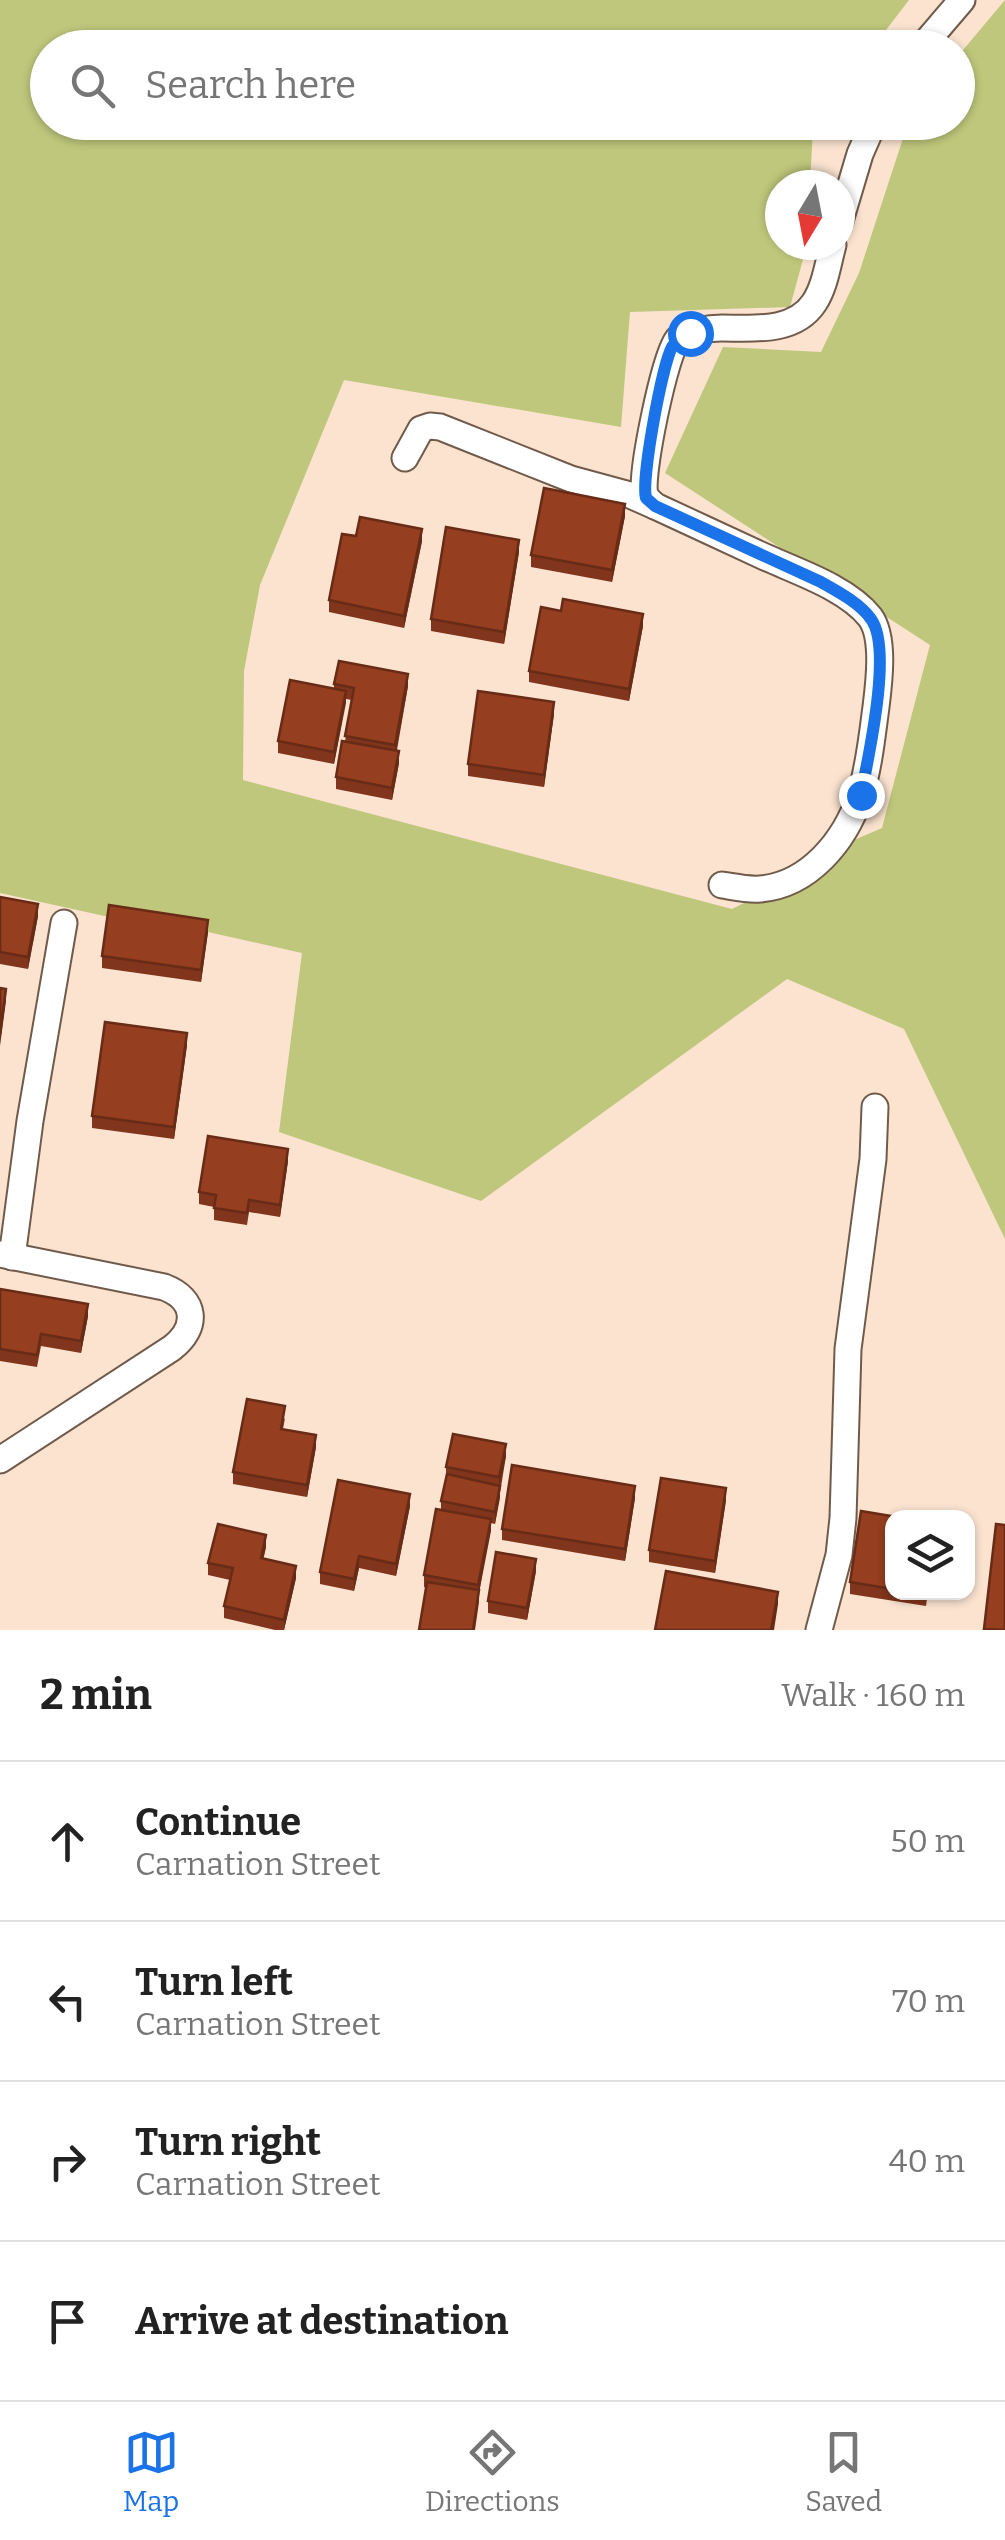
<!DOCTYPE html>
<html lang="en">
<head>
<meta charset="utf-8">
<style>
  :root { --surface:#fff; --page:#f6f6f6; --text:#222; --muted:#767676; --line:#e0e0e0; --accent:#1a73e8 }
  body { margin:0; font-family:Bitter,serif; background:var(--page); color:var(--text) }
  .controls { position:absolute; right:30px; bottom:30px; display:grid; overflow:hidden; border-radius:20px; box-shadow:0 2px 8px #0004 }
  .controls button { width:90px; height:90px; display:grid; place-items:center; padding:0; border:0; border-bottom:2px solid var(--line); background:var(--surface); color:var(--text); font:50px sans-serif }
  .compass { position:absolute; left:765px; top:170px; width:90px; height:90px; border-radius:50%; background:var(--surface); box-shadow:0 2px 8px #0004; rotate:190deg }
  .stop { position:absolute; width:30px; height:30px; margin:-22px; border:8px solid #1a73e8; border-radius:50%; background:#fff }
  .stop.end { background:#1a73e8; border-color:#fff; box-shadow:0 2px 10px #0008 }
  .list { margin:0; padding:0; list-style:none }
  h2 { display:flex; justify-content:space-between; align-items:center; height:130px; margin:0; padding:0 40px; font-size:42px }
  h2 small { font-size:32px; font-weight:400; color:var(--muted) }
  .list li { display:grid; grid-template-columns:65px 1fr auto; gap:30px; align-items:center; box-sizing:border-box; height:160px; padding:0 40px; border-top:2px solid var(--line) }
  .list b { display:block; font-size:38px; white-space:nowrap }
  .list p { margin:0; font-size:32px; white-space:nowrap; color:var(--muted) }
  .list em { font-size:32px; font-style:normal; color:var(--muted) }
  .icon { flex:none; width:55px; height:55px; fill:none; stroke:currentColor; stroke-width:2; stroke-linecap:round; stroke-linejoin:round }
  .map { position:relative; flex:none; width:1005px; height:1630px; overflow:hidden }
  .search { position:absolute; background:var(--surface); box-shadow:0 2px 8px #0004; left:30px; right:30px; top:30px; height:110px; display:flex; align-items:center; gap:25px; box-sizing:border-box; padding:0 35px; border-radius:55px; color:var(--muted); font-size:38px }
  .sheet { height:770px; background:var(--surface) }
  nav { display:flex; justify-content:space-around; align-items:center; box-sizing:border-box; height:140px; border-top:2px solid var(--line); background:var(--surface); font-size:28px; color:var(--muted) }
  nav a { display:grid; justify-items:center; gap:5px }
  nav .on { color:var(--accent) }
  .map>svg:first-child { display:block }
  .green { fill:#bec77b }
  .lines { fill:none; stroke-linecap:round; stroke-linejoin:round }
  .street-casing { stroke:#705b4b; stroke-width:29 }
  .street { stroke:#fff; stroke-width:25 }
  .wall { fill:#80351c }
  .shaded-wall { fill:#682b16 }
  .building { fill:#953e20; stroke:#682b16; stroke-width:2.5 }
  .route { stroke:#1a73e8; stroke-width:12 }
</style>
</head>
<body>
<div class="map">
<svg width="1005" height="1630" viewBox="0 0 1005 1630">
  <rect width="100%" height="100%" fill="#fbe3d0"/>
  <path class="green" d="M0 0H909L873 47 48 48V122L817 123 813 128 810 185H780V245H807L790 307 630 312 621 427 344 380 260 585 244 671 243 780 732 909 778 886 831 850 882 828 930 645 665 473 723 347 821 352 859 273 908 123 958 122V56L1005 0V1239L904 1029 787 979 481 1201 279 1132 302 953 208 932 109 917 0 893Z"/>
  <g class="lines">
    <g class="street-casing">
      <g id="street">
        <path d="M921 48 962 0"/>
        <path d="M840 221 860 154 874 122"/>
        <path d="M405 458 421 429 430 426 440 427 571 479 630 495 655 506"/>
        <path d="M722 885C735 887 747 890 760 889 809 885 845 841 860 796 869 768 872 736 876 707 879 683 885 637 870 617 847 588 798 572 765 557 728 540 692 523 655 506 651 502 647 500 645 494 639 479 666 349 678 339 689 331 709 328 722 328 753 328 794 333 814 303 825 287 828 263 833 245"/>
        <path d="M0 1254 164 1287C196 1299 199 1327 172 1348L0 1460"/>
        <path d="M12 1257 30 1121 64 923"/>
        <path d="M819 1630 839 1555 843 1518 848 1349 873 1159 875 1107"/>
      </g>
    </g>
    <use href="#street" class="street"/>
  </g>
  <g class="wall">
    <path d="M625 516 612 582 531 567V555Z"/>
    <path d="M356 536 422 541 404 628 329 612V600Z"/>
    <path d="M519 552 504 644 431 631V619Z"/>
    <path d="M643 626 629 701 529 682V671Z"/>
    <path d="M334 684 408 686 397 750 399 763 392 800 336 789V777L345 741 352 700 346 699 334 764 278 753V741L334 689Z"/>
    <path d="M554 714 544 787 468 776V764Z"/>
    <path d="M0 897 38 916 28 969 0 964Z"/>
    <path d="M208 932 201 982 102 968V956Z"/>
    <path d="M187 1045 174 1139 92 1128V1116Z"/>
    <path d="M288 1161 280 1217 249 1212 247 1225 214 1220V1207L199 1204V1192Z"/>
    <path d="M0 1289 88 1316 81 1353 41 1346 37 1367 0 1361Z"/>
    <path d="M285 1418 283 1429 316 1447 307 1497 233 1484V1472Z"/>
    <path d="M506 1456 495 1524 491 1523 479 1593V1602L424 1587V1575L441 1510V1501L446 1479V1467Z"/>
    <path d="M635 1498 625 1561 502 1540V1529Z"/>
    <path d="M726 1500 715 1573 649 1562V1550Z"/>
    <path d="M410 1506 396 1576 359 1568 354 1591 320 1584V1572Z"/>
    <path d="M892 1518V1592H928L926 1606 850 1594V1582Z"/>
    <path d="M266 1547 263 1559 296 1578 284 1630H275L224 1618V1606L230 1580 208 1575V1563Z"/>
    <path d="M536 1571 527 1620 488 1613V1601Z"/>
  </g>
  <g class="shaded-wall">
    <path d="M625 504V516L612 582V570Z"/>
    <path d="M422 529V541L404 628V616Z"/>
    <path d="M519 540V552L504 644V632Z"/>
    <path d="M643 614V626L629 701V689Z"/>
    <path d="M408 674V686L395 757V745Z"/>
    <path d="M346 691V703L334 764V752Z"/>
    <path d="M554 702V714L544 787V775Z"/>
    <path d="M399 751V763L392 800V788Z"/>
    <path d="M38 904V916L28 969V957Z"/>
    <path d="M208 920V932L201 982V970Z"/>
    <path d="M6 989V1001L0 1046V1034Z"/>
    <path d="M187 1033V1045L174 1139V1127Z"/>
    <path d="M288 1149V1161L280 1217V1205Z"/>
    <path d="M88 1304V1316L81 1353V1341Z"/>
    <path d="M316 1435V1447L307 1497V1485Z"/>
    <path d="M506 1444V1456L499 1489V1477Z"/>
    <path d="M500 1486V1498L495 1524V1512Z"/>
    <path d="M635 1486V1498L625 1561V1549Z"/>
    <path d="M726 1488V1500L715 1573V1561Z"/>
    <path d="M410 1494V1506L396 1576V1564Z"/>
    <path d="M491 1519V1531L479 1593V1602L475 1630H473L478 1595V1585Z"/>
    <path d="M266 1535V1547L261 1570V1558Z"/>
    <path d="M359 1556V1568L354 1591V1579Z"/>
    <path d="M536 1559V1571L527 1620V1608Z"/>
    <path d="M296 1566V1578L284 1630V1620Z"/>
    <path d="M778 1592V1604L774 1630H771Z"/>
  </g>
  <g class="building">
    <path d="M544 488 625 504 612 570 531 555Z"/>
    <path d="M360 517 422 529 404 616 329 600 342 534 356 536Z"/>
    <path d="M446 527 519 540 504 632 431 619Z"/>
    <path d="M563 599 643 614 629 689 529 671 541 607 561 611Z"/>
    <path d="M339 661 408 674 395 745 345 736 354 688 334 684Z"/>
    <path d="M290 680 346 691 334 752 278 741Z"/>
    <path d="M478 691 554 702 544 775 468 764Z"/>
    <path d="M342 741 399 751 392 788 336 777Z"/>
    <path d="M0 897 38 904 28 957 0 952Z"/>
    <path d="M109 905 208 920 201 970 102 956Z"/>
    <path d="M0 988 6 989 0 1034Z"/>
    <path d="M105 1022 187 1033 174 1127 92 1116Z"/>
    <path d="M208 1136 288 1149 280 1205 249 1200 247 1213 214 1208 216 1195 199 1192Z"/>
    <path d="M0 1289 88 1304 81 1341 41 1334 37 1355 0 1349Z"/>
    <path d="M247 1399 285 1406 281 1429 316 1435 307 1485 233 1472Z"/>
    <path d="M453 1434 506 1444 499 1477 446 1467Z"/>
    <path d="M512 1465 635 1486 625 1549 502 1529Z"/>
    <path d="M447 1474 500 1486 495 1512 441 1501Z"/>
    <path d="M661 1478 726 1488 715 1561 649 1550Z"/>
    <path d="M338 1480 410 1494 396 1564 359 1556 354 1579 320 1572Z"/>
    <path d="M436 1509 491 1519 478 1585 424 1575Z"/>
    <path d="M861 1511 903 1518H892V1589L850 1582Z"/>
    <path d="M218 1524 266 1535 261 1558 296 1566 284 1620 224 1606 233 1568 208 1563Z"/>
    <path d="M996 1524 1005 1525V1630L984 1629Z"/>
    <path d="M496 1552 536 1559 527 1608 488 1601Z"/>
    <path d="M666 1571 778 1592 771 1630H655Z"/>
    <path d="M427 1582 479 1590 473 1630H419Z"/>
  </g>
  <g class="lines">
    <path class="route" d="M690 333C683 336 676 340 672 347 662 366 641 479 646 498L655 506 821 582C837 591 860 603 871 619 893 649 868 758 861 795"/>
  </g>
</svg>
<div class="controls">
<button><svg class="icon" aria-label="layers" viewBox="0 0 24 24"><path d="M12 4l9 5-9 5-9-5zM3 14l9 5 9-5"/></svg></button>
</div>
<svg class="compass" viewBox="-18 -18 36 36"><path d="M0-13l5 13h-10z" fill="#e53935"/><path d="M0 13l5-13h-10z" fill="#767676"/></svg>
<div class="stop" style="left:690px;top:333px"></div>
<div class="stop end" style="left:861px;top:795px"></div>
<div class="search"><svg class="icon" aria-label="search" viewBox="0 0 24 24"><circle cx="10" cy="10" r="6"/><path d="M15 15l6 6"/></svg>Search here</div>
</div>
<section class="sheet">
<h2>2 min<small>Walk · 160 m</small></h2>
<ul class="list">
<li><svg class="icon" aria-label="ahead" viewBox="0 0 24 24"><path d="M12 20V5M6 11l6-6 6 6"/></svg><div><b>Continue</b><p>Carnation Street</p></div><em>50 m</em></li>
<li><svg class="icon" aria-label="left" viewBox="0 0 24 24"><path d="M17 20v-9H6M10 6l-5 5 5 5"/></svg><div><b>Turn left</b><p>Carnation Street</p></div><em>70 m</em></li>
<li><svg class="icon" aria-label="right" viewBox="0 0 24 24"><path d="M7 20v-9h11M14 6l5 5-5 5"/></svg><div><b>Turn right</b><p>Carnation Street</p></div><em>40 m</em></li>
<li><svg class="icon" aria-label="arrive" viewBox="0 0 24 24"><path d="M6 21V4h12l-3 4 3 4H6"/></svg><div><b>Arrive at destination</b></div></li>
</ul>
</section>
<nav>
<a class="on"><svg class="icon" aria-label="map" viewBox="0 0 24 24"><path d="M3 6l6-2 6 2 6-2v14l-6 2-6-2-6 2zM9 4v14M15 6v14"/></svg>Map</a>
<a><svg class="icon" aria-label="directions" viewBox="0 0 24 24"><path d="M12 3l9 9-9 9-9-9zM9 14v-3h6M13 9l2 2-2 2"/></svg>Directions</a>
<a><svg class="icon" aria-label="saved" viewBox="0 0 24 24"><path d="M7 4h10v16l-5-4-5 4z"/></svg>Saved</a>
</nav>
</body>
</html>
